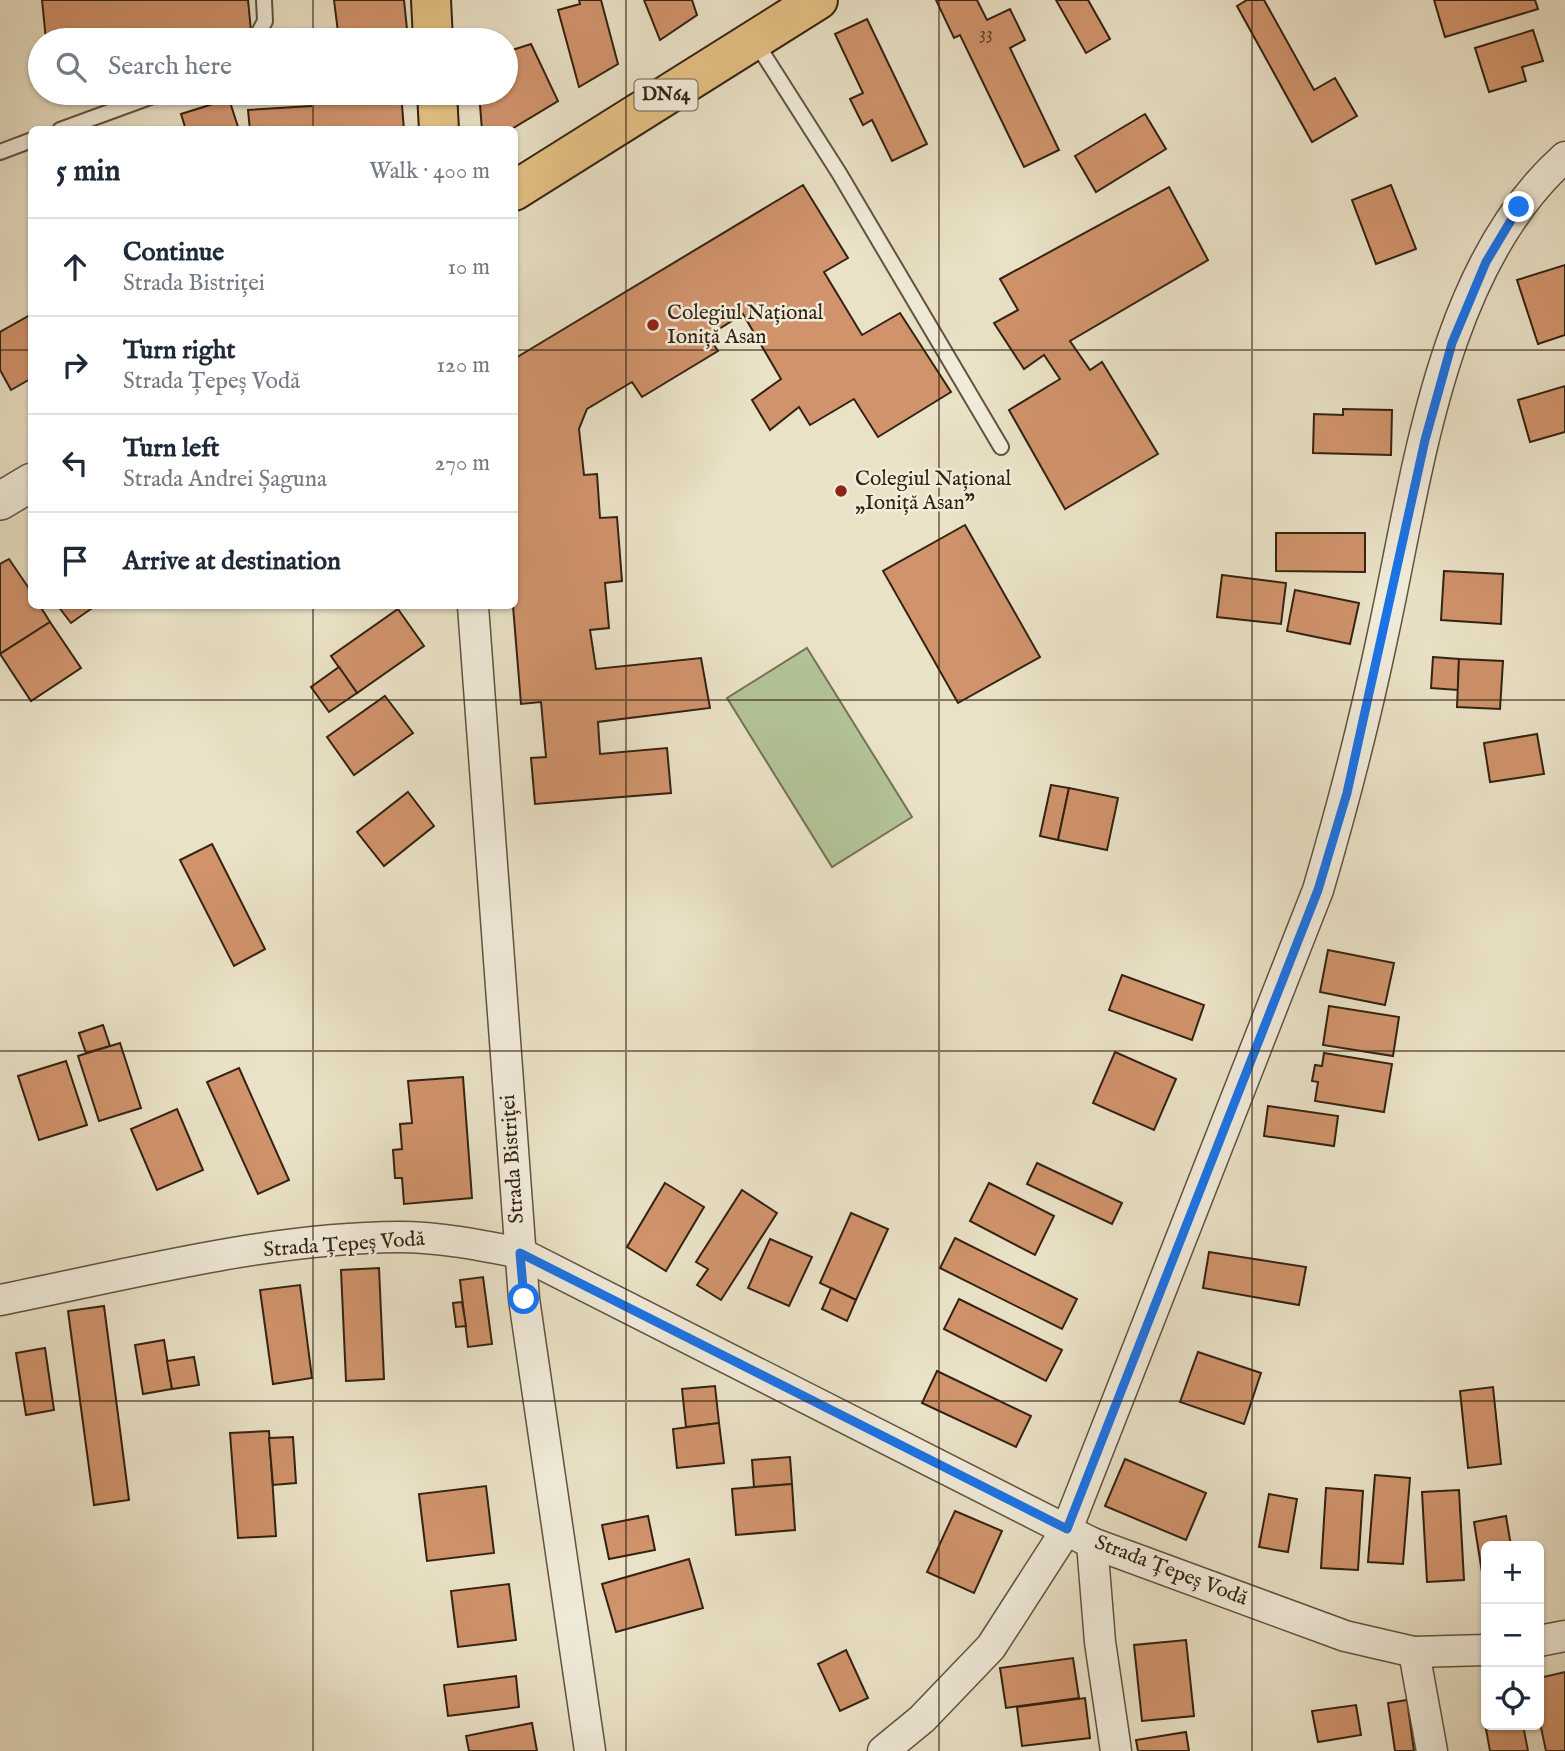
<!DOCTYPE html>
<html lang="en">
<head>
<meta charset="utf-8">
<style>
  :root { --surface:#fff; --page:#f6f6f7; --text:#1f2937; --muted:#747a83; --line:#e0e1e3 }
  body { margin:0; font-family:"IM FELL English",serif; background:var(--page); color:var(--text) }
  .controls { position:absolute; right:21px; bottom:21px; display:grid; overflow:hidden; border-radius:10px; box-shadow:0 2px 5px #0004 }
  .controls button { width:63px; height:63px; display:grid; place-items:center; padding:0; border:0; border-bottom:2px solid var(--line); background:var(--surface); color:var(--text); font:35px sans-serif }
  .stop { position:absolute; width:21px; height:21px; margin:-16px; border:5px solid #1a73e8; border-radius:50%; background:#fff }
  .stop.end { background:#1a73e8; border-color:#fff; box-shadow:0 2px 7px #0008 }
  .list { margin:0; padding:0; list-style:none }
  h2 { display:flex; justify-content:space-between; align-items:center; height:91px; margin:0; padding:0 28px; font-size:30px }
  h2 small { font-size:23px; font-weight:400; color:var(--muted) }
  .list li { display:grid; grid-template-columns:46px 1fr auto; gap:21px; align-items:center; box-sizing:border-box; height:98px; padding:0 28px; border-top:2px solid var(--line) }
  .list b { display:block; font-size:26px; white-space:nowrap }
  .list p { margin:0; font-size:23px; white-space:nowrap; color:var(--muted) }
  .list em { font-size:23px; font-style:normal; color:var(--muted) }
  .icon { flex:none; width:38px; height:38px; fill:none; stroke:currentColor; stroke-width:2; stroke-linecap:round; stroke-linejoin:round }
  .map { position:relative; flex:none; width:1565px; height:1751px; overflow:hidden }
  .search { position:absolute; background:var(--surface); box-shadow:0 2px 5px #0004; left:28px; top:28px; width:490px; height:77px; display:flex; align-items:center; gap:18px; box-sizing:border-box; padding:0 24px; border-radius:38px; color:var(--muted); font-size:26px }
  .panel { position:absolute; background:var(--surface); box-shadow:0 2px 5px #0004; left:28px; top:126px; width:490px; height:483px; border-radius:10px }
  .map>svg:first-child { display:block }
  .green { fill:#b3c498; stroke:#747354; stroke-width:2 }
  .building { fill:#d0936c; stroke:#342211; stroke-width:2 }
  .lines { fill:none; stroke-linecap:round; stroke-linejoin:round }
  .service-casing { stroke:#62523e; stroke-width:18 }
  .minor-casing { stroke:#62523e; stroke-width:33 }
  .tertiary-casing { stroke:#62523e; stroke-width:40 }
  .primary-casing { stroke:#342211; stroke-width:42 }
  .service { stroke:#f1ecdb; stroke-width:14 }
  .minor { stroke:#f1ecdb; stroke-width:30 }
  .tertiary { stroke:#f1ecdb; stroke-width:37 }
  .primary { stroke:#e5c184; stroke-width:38 }
  .route { stroke:#1a73e8; stroke-width:9 }
  .grid { fill:none; stroke:#342211; stroke-width:2; stroke-opacity:0.55 }
  .poi-dot { fill:#8f2418; stroke:#f1ecdb; stroke-width:2.5 }
  .labels { text-anchor:middle; dominant-baseline:central; stroke-width:5; stroke-linejoin:round; paint-order:stroke }
  .number-label { font-size:18px; fill:#5b3e28 }
  .shield { fill:#f1ecdb; stroke:#6d5f4e; stroke-width:2 }
  .shield-label { font-size:19px; font-weight:bold; fill:#342211 }
  .poi-label { font-size:21px; fill:#342211; stroke:#f1ecdb; text-anchor:start }
  .street-label { font-size:21px; fill:#342211; stroke:#f1ecdb }
</style>
</head>
<body>
<div class="map">
<svg width="1565" height="1751" viewBox="0 0 1565 1751">
  <rect width="100%" height="100%" fill="#eae2c7"/>
  <filter id="stains"><feTurbulence type="fractalNoise" baseFrequency=".00286" numOctaves="4"/><feColorMatrix values="0 0 0 0 .2 0 0 0 0 .09 0 0 0 0 .02 0 0 0 .5 -.17"/></filter>
  <radialGradient id="worn" r=".72"><stop offset=".6" stop-color="#630" stop-opacity="0"/><stop offset="1" stop-color="#630" stop-opacity=".3"/></radialGradient>
  <path class="green" d="M807 648 912 817 832 867 727 698Z"/>
  <g class="building">
    <path d="M42 0H248L251 31 163 40H46Z"/>
    <path d="M334 0H404L408 39 339 40Z"/>
    <path d="M579 0H601L618 64 579 87 558 10 580 4Z"/>
    <path d="M644 0H692L697 15 660 40Z"/>
    <path d="M936 0H977L987 20 1010 9 1025 40 1010 48 1059 150 1024 167 960 35 954 38Z"/>
    <path d="M1056 0H1088L1110 39 1086 53Z"/>
    <path d="M1247 0H1264L1314 90 1335 78 1357 116 1312 142 1237 6Z"/>
    <path d="M1434 0H1535L1538 9 1445 37Z"/>
    <path d="M867 19 927 144 892 161 872 120 863 125 850 99 863 93 835 34Z"/>
    <path d="M1533 30 1543 61 1522 67 1526 81 1489 92 1475 48Z"/>
    <path d="M531 44 558 101 510 130H482L479 93H506V52Z"/>
    <path d="M310 93H401L404 130H250L248 110 311 106Z"/>
    <path d="M229 99 239 130H186L181 114Z"/>
    <path d="M1145 114 1166 149 1096 192 1075 156Z"/>
    <path d="M803 185 848 258 824 272 862 335 900 313 951 392 878 437 854 399 810 425 799 407 770 430 752 400 781 379 743 314 708 336 718 351 642 397 632 382 587 409 579 429 584 475 597 474 600 518 617 517 622 581 605 583 609 628 590 630 596 669 701 658 710 708 598 722 600 754 667 748 671 793 535 804 531 758 546 757 541 702 521 704 513 606 514 359Z"/>
    <path d="M1391 185 1416 249 1376 264 1352 200Z"/>
    <path d="M1169 187 1208 260 1070 341 1090 370 1102 362 1158 454 1065 509 1009 410 1060 379 1044 355 1024 369 994 323 1018 310 1000 279Z"/>
    <path d="M1565 265V335L1538 344 1517 280Z"/>
    <path d="M32 314V378L11 390 0 370V332Z"/>
    <path d="M1565 386V432L1530 442 1518 400Z"/>
    <path d="M1343 409 1392 410 1391 455 1313 453 1314 414 1343 415Z"/>
    <path d="M965 525 1040 657 958 703 883 571Z"/>
    <path d="M1276 533H1365V572L1276 571Z"/>
    <path d="M9 559 32 593V606H40L50 622 0 654V564Z"/>
    <path d="M1444 571 1503 574 1501 624 1441 620Z"/>
    <path d="M1222 575 1286 583 1281 624 1217 617Z"/>
    <path d="M1295 590 1359 603 1350 644 1287 631Z"/>
    <path d="M58 606H95L71 623Z"/>
    <path d="M398 609 424 646 357 693 331 656Z"/>
    <path d="M50 622 81 668 31 701 0 654Z"/>
    <path d="M1433 657 1459 659 1458 690 1431 688Z"/>
    <path d="M1459 659 1503 661 1500 709 1457 707Z"/>
    <path d="M339 667 357 693 329 712 311 687Z"/>
    <path d="M385 696 413 733 354 775 327 737Z"/>
    <path d="M1537 734 1544 774 1490 782 1484 743Z"/>
    <path d="M1051 785 1069 788 1058 840 1040 836Z"/>
    <path d="M1069 788 1118 798 1107 850 1058 840Z"/>
    <path d="M408 792 434 826 384 866 357 832Z"/>
    <path d="M212 844 265 949 234 966 180 860Z"/>
    <path d="M1328 950 1394 963 1385 1005 1320 992Z"/>
    <path d="M1122 975 1204 1005 1192 1040 1109 1010Z"/>
    <path d="M1329 1006 1399 1017 1393 1056 1323 1045Z"/>
    <path d="M103 1025 110 1046 86 1053 79 1033Z"/>
    <path d="M120 1043 141 1108 99 1121 78 1056Z"/>
    <path d="M1115 1052 1176 1079 1154 1130 1093 1103Z"/>
    <path d="M1324 1053 1392 1064 1384 1112 1315 1101 1318 1082 1312 1081 1315 1065 1322 1066Z"/>
    <path d="M66 1061 87 1125 39 1140 18 1076Z"/>
    <path d="M239 1068 289 1180 258 1194 207 1082Z"/>
    <path d="M463 1077 472 1198 404 1204 402 1178H395L393 1150 402 1149 400 1124 412 1123 408 1081Z"/>
    <path d="M1268 1106 1338 1116 1334 1146 1264 1136Z"/>
    <path d="M177 1109 203 1170 157 1190 131 1129Z"/>
    <path d="M1037 1163 1122 1203 1112 1224 1027 1184Z"/>
    <path d="M665 1183 704 1207 666 1271 627 1247Z"/>
    <path d="M989 1183 1054 1216 1035 1255 970 1221Z"/>
    <path d="M742 1190 777 1213 721 1300 697 1285 708 1269 696 1262Z"/>
    <path d="M851 1213 888 1229 856 1300 820 1283Z"/>
    <path d="M955 1238 1077 1299 1062 1329 940 1268Z"/>
    <path d="M770 1239 812 1257 789 1306 748 1288Z"/>
    <path d="M1209 1252 1306 1267 1299 1305 1203 1288Z"/>
    <path d="M379 1268 384 1379 346 1381 341 1270Z"/>
    <path d="M483 1277 492 1344 468 1347 460 1280Z"/>
    <path d="M300 1285 312 1378 273 1384 260 1290Z"/>
    <path d="M831 1288 856 1300 847 1321 822 1309Z"/>
    <path d="M959 1299 1062 1350 1046 1381 944 1329Z"/>
    <path d="M462 1302 466 1326 456 1327 453 1303Z"/>
    <path d="M104 1306 129 1500 94 1505 68 1311Z"/>
    <path d="M164 1340 172 1389 143 1394 135 1345Z"/>
    <path d="M45 1348 54 1410 26 1415 16 1353Z"/>
    <path d="M1198 1352 1261 1373 1244 1424 1180 1402Z"/>
    <path d="M194 1357 199 1385 172 1389 167 1361Z"/>
    <path d="M937 1371 1031 1416 1016 1447 922 1403Z"/>
    <path d="M715 1386 719 1423 686 1427 682 1389Z"/>
    <path d="M1493 1387 1501 1464 1468 1468 1460 1391Z"/>
    <path d="M719 1423 724 1463 677 1468 673 1429Z"/>
    <path d="M269 1431 276 1536 238 1538 230 1433Z"/>
    <path d="M293 1437 296 1483 273 1485 269 1438Z"/>
    <path d="M790 1457 792 1484 754 1487 752 1460Z"/>
    <path d="M1125 1459 1206 1493 1186 1540 1105 1506Z"/>
    <path d="M1375 1475 1410 1478 1403 1564 1368 1562Z"/>
    <path d="M792 1484 795 1530 736 1535 732 1489Z"/>
    <path d="M486 1486 494 1553 427 1561 419 1494Z"/>
    <path d="M1326 1488 1363 1491 1358 1570 1321 1568Z"/>
    <path d="M1459 1490 1464 1580 1427 1582 1422 1492Z"/>
    <path d="M1269 1494 1297 1499 1288 1552 1259 1547Z"/>
    <path d="M955 1511 1002 1531 974 1593 927 1572Z"/>
    <path d="M648 1516 655 1550 609 1559 602 1525Z"/>
    <path d="M1506 1516 1511 1546H1486L1484 1585 1474 1522Z"/>
    <path d="M689 1559 703 1608 616 1632 602 1584Z"/>
    <path d="M509 1584 516 1640 458 1647 451 1591Z"/>
    <path d="M1186 1640 1194 1716 1142 1721 1134 1645Z"/>
    <path d="M846 1650 868 1698 840 1711 818 1664Z"/>
    <path d="M1073 1658 1079 1698 1006 1708 1000 1668Z"/>
    <path d="M1565 1672V1751H1546L1539 1718V1678Z"/>
    <path d="M516 1676 519 1707 448 1716 444 1685Z"/>
    <path d="M1085 1698 1090 1738 1022 1746 1017 1707Z"/>
    <path d="M1407 1700 1414 1751H1395L1388 1703Z"/>
    <path d="M1356 1705 1361 1735 1318 1742 1312 1711Z"/>
    <path d="M532 1723 537 1751H469L466 1736Z"/>
    <path d="M1508 1725H1523L1528 1751H1490L1486 1729Z"/>
    <path d="M1186 1732 1189 1751H1138L1136 1740Z"/>
  </g>
  <g class="lines">
    <g class="service-casing">
      <g id="service">
        <path d="M255 40 265 21 264 0"/>
        <path d="M755 41 839 173 1001 447"/>
        <path d="M60 130 161 93"/>
        <path d="M0 152 32 140"/>
      </g>
    </g>
    <g class="minor-casing">
      <g id="minor">
        <path d="M473 606 524 1299 590 1751"/>
        <path d="M0 1300C131 1274 265 1238 399 1237 440 1237 480 1245 520 1253L1092 1543 1345 1636 1414 1652 1486 1650"/>
        <path d="M1092 1543 1100 1642 1116 1751"/>
        <path d="M1539 1641 1565 1636"/>
        <path d="M1414 1652 1432 1751"/>
        <path d="M883 1751 922 1719 991 1647 1067 1529 1318 890C1343 805 1365 720 1383 634 1417 479 1440 268 1565 157"/>
      </g>
    </g>
    <g class="tertiary-casing">
      <path id="tertiary" d="M0 501 32 482"/>
    </g>
    <g class="primary-casing">
      <g id="primary">
        <path d="M431 0 433 40"/>
        <path d="M437 93 439 130"/>
        <path d="M514 191 818 0"/>
      </g>
    </g>
    <use href="#service" class="service"/>
    <use href="#minor" class="minor"/>
    <use href="#tertiary" class="tertiary"/>
    <use href="#primary" class="primary"/>
  </g>
  <g class="lines">
    <path class="route" d="M524 1299 520 1253 1067 1529 1318 890 1347 793 1425 440 1452 343 1486 262 1519 207"/>
  </g>
  <path class="grid" d="M313 0V40M626 0V1751M939 0V1751M1252 0V1751M313 93V130M0 350H32M514 350H1565M313 606V1751M0 700H1565M0 1051H1565M0 1401H1565"/>
  <g class="poi-dot">
    <circle cx="653" cy="325" r="7"/>
    <circle cx="841" cy="491" r="7"/>
  </g>
  <g class="labels">
    <g class="number-label">
      <text x="986" y="34">33</text>
    </g>
    <rect class="shield" x="634.5" y="79.5" width="63" height="31" rx="5"/>
    <g class="shield-label">
      <text x="666" y="95">DN64</text>
    </g>
    <g class="poi-label">
      <text x="667" y="313">Colegiul Național<tspan x="667" dy="24">Ioniță Asan</tspan></text>
      <text x="855" y="479">Colegiul Național<tspan x="855" dy="24">„Ioniță Asan”</tspan></text>
    </g>
    <g class="street-label">
      <text transform="translate(513 1159) rotate(-94)">Strada Bistriței</text>
      <text transform="translate(344 1245) rotate(-4)">Strada Țepeș Vodă</text>
      <text transform="translate(1171 1571) rotate(21)">Strada Țepeș Vodă</text>
    </g>
  </g>
  <rect width="100%" height="100%" filter="url(#stains)"/>
  <rect width="100%" height="100%" fill="url(#worn)"/>
</svg>
<div class="controls">
<button>+</button>
<button>−</button>
<button><svg class="icon" aria-label="locate" viewBox="0 0 24 24"><circle cx="12" cy="12" r="6"/><path d="M12 2v4M12 18v4M2 12h4M18 12h4"/></svg></button>
</div>
<div class="stop" style="left:524px;top:1299px"></div>
<div class="stop end" style="left:1519px;top:207px"></div>
<div class="search"><svg class="icon" aria-label="search" viewBox="0 0 24 24"><circle cx="10" cy="10" r="6"/><path d="M15 15l6 6"/></svg>Search here</div>
<section class="panel">
<h2>5 min<small>Walk · 400 m</small></h2>
<ul class="list">
<li><svg class="icon" aria-label="ahead" viewBox="0 0 24 24"><path d="M12 20V5M6 11l6-6 6 6"/></svg><div><b>Continue</b><p>Strada Bistriței</p></div><em>10 m</em></li>
<li><svg class="icon" aria-label="right" viewBox="0 0 24 24"><path d="M7 20v-9h11M14 6l5 5-5 5"/></svg><div><b>Turn right</b><p>Strada Țepeș Vodă</p></div><em>120 m</em></li>
<li><svg class="icon" aria-label="left" viewBox="0 0 24 24"><path d="M17 20v-9H6M10 6l-5 5 5 5"/></svg><div><b>Turn left</b><p>Strada Andrei Șaguna</p></div><em>270 m</em></li>
<li><svg class="icon" aria-label="arrive" viewBox="0 0 24 24"><path d="M6 21V4h12l-3 4 3 4H6"/></svg><div><b>Arrive at destination</b></div></li>
</ul>
</section>
</div>
</body>
</html>
